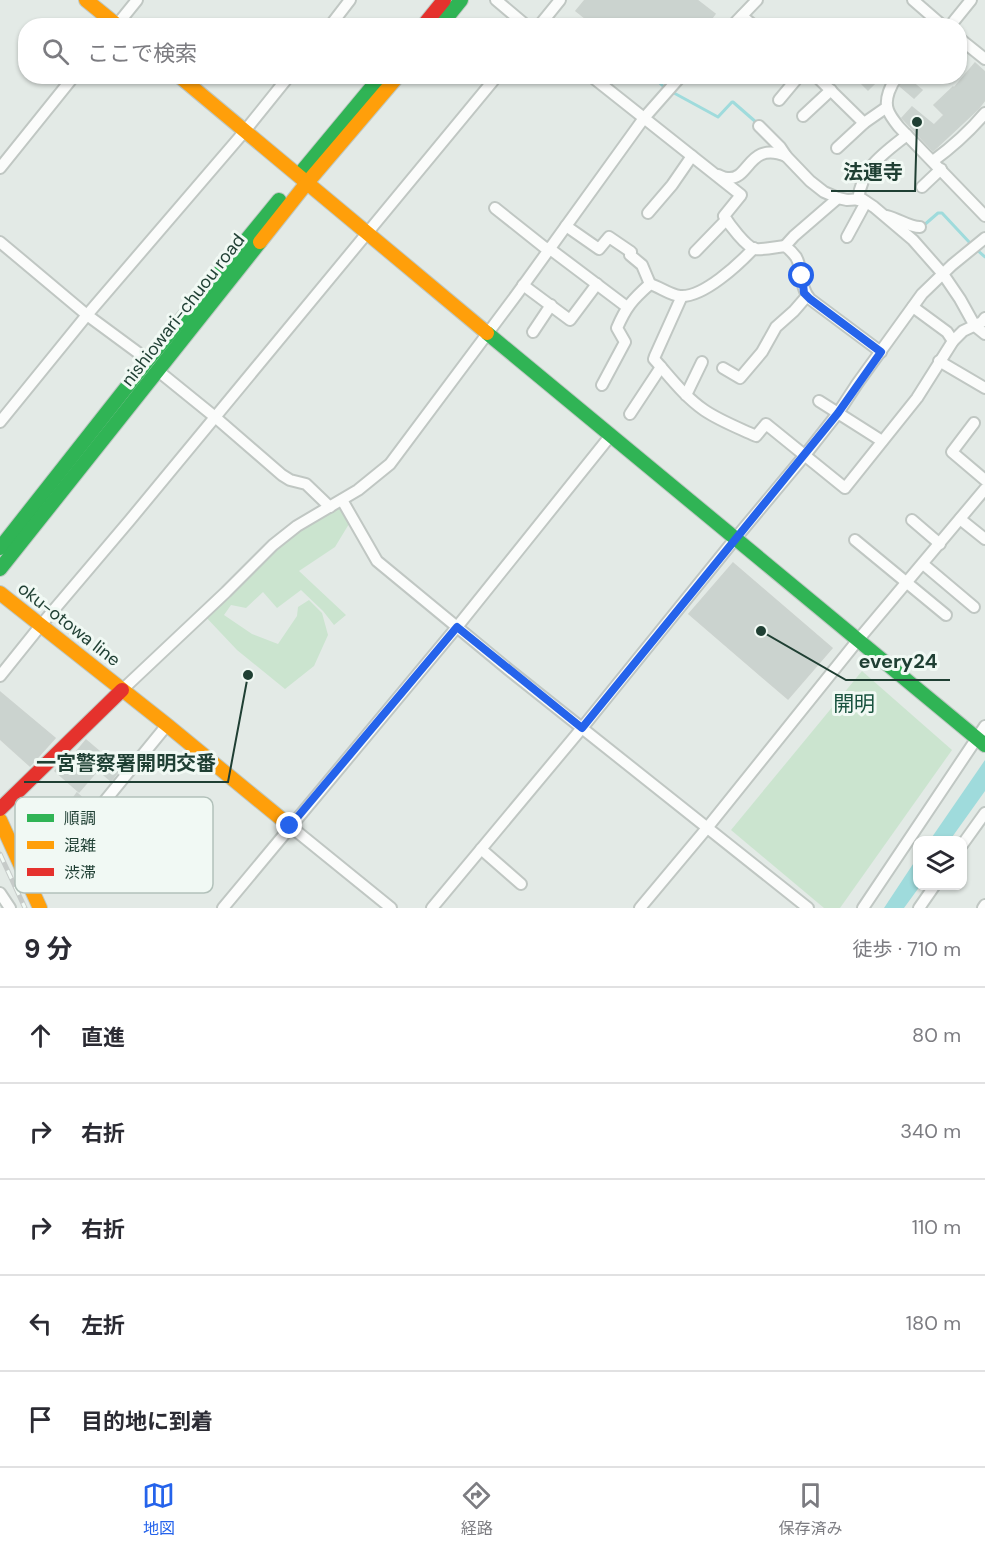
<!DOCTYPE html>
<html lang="ja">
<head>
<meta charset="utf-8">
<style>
  :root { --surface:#fff; --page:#f2f2f3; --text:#2b2b33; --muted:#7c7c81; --line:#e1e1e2; --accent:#2563eb }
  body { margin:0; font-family:"DM Sans","Noto Sans JP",sans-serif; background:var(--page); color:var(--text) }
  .controls { position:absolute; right:18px; bottom:18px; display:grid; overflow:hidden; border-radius:12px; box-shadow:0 2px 4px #0004 }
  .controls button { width:54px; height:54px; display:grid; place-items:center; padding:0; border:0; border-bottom:2px solid var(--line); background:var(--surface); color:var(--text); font:30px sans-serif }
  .stop { position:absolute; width:18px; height:18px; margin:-14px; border:4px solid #2563eb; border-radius:50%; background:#fff }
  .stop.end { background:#2563eb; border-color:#fff; box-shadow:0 2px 6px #0008 }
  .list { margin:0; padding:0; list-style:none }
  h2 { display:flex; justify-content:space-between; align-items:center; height:78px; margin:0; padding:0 24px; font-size:26px }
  h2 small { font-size:20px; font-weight:400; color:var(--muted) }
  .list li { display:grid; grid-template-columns:39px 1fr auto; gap:18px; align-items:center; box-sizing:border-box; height:96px; padding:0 24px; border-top:2px solid var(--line) }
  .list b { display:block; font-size:22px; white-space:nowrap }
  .list em { font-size:20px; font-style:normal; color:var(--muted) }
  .icon { flex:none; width:33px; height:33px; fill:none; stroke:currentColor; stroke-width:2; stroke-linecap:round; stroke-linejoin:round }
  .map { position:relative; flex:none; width:985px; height:908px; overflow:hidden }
  .search { position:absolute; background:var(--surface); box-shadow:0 2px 4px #0004; left:18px; right:18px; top:18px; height:66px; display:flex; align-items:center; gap:15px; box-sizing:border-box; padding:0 21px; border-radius:24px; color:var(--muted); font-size:22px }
  .sheet { height:558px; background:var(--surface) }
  nav { display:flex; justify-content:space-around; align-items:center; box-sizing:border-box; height:84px; border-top:2px solid var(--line); background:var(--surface); font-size:16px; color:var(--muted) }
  nav a { display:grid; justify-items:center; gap:3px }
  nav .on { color:var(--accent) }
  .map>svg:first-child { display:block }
  .green { fill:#cbe4cf }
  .water { fill:#9fdbdc }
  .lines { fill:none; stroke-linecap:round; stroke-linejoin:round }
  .stream { stroke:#9fdbdc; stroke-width:3 }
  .building { fill:#cbd3cf; stroke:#ccd3cf; stroke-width:1.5 }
  .street-casing { stroke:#c0c7c3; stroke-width:14 }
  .fast-casing { stroke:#bec8c3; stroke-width:16 }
  .slow-casing { stroke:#bec8c3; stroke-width:16 }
  .jam-casing { stroke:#bec8c3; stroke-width:16 }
  .street { stroke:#fbfcfb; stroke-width:10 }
  .fast { stroke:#30b455; stroke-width:14 }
  .slow { stroke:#ff9f0a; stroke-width:14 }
  .jam { stroke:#e5322d; stroke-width:14 }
  .rail-casing { stroke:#c6cbc9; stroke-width:5 }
  .rail { stroke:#f1f9f4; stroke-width:3; stroke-dasharray:9; stroke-linecap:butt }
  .route { stroke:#2563eb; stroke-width:8 }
  .labels { text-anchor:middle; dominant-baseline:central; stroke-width:6; stroke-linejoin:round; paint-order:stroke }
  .street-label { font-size:18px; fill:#1f3f33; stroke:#f1f9f4 }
  .quarter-label { font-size:21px; fill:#19533f; stroke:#f1f9f4 }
  .key { fill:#f1f9f4; stroke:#b2c1ba; stroke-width:1.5 }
  .key-label { font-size:16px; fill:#1f3f33 }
  .leader { fill:none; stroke:#1f3f33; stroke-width:2 }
  .callout-dot { fill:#1f3f33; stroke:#f1f9f4; stroke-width:2 }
  .callout-label { font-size:20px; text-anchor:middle; font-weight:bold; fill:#1f3f33; stroke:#f1f9f4; stroke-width:6; stroke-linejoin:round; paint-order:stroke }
</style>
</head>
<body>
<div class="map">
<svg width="985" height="908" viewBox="0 0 985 908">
  <rect width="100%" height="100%" fill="#e3eae6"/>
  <g class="green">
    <path d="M342 500 352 519 335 547 299 571 346 615 334 625 323 611 301 590 277 608 263 592 246 608 231 605 224 615 252 634 278 644 297 616 298 607 309 600 322 613 328 635 314 666 285 689 237 650 203 614 273 545Z"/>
    <path d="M862 671 952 750 840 908H824L731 830Z"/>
  </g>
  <g class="water">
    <path d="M985 760V791L950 840H930Z"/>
    <path d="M917 858 918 885 920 886 904 908H884Z"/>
  </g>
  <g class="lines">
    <g class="stream">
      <path d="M652 76 663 86"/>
      <path d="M674 93 718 117 732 102H733L757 123"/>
      <path d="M923 226 938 213H942L970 243"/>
      <path d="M976 249 985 257"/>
    </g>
  </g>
  <g class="building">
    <path d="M585 0H697L715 14 706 26H595L576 11Z"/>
    <path d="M975 63 985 72V100L978 109 933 151 902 118 912 107 934 125 944 115 934 105 953 87 954 88Z"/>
    <path d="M854 76H872L877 81 868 90Z"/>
    <path d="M905 76 922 90 914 98 900 86Z"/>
    <path d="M733 563 832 648 788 699 689 614Z"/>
    <path d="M0 692 55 738 30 766 0 739Z"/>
    <path d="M86 740 120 769 111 781 98 770 79 792 55 771 65 759 68 762Z"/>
    <path d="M77 793 91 806 76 825 62 814Z"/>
  </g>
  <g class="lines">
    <g class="street-casing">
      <g id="street">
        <path d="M496 0 527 26"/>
        <path d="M913 0 943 26"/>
        <path d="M742 16 754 26"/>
        <path d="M116 26 137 0"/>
        <path d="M330 26 350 0"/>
        <path d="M539 26 560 0"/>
        <path d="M732 26 757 0"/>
        <path d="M950 26 971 0"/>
        <path d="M960 39 985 59"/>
        <path d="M591 76 741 195 724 216C729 224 746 247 755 249 764 250 776 247 785 246 789 249 793 253 796 257 804 271 799 287 810 299L881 352"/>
        <path d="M816 76 864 123"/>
        <path d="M898 76C891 84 884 99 888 110 890 116 895 122 899 127L985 216"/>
        <path d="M779 100 799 76"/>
        <path d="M803 116 831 90"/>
        <path d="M759 126 780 147 786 156 810 181 824 192 838 198 847 200 862 199 874 207 913 240 943 274 960 299 975 326 985 334"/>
        <path d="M837 148 864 123 887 107"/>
        <path d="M933 161C952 147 969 132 985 113"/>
        <path d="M0 168 74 76"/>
        <path d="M718 175C721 176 724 178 728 178 750 180 748 141 786 156"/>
        <path d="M922 187 941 169"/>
        <path d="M858 200C862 167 883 154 907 135"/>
        <path d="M495 208 544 247 550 249 627 307"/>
        <path d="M648 213 672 185 692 156"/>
        <path d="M887 216C899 219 909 227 920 227"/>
        <path d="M566 226 599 249 609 237 631 252 630 255 642 265 650 284"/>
        <path d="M847 237 866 202"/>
        <path d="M0 242 87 315 148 360"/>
        <path d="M785 246 794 236 838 198"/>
        <path d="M695 252 726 220"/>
        <path d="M523 285 570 320 597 284"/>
        <path d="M682 296 655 356 654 359C670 377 685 397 704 410 720 421 739 428 756 436L766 424 845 488 917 398 953 341 963 331 982 322 985 318"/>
        <path d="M913 307 947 332 953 341"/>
        <path d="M533 332 551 305"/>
        <path d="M939 361 985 388"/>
        <path d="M723 368 740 378 762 352 776 327 794 311 807 296"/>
        <path d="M157 370 215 417 282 475 290 480 306 484 330 507"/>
        <path d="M602 385 625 342 617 328C626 307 632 300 650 284 660 287 670 295 680 296 703 298 739 264 754 248"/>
        <path d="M686 395 702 362"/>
        <path d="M819 401 882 441"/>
        <path d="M630 414 661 367"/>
        <path d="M0 422 87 315 244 132 289 76"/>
        <path d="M974 423 952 452 985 480"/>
        <path d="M342 500 377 561 509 670 808 908"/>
        <path d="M960 519 985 539"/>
        <path d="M912 520 940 544"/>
        <path d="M855 540 946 615"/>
        <path d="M923 564 974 607"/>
        <path d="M0 676 41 625 130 520 497 76"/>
        <path d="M122 690 226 592 273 545 297 526 358 490 390 464 517 294 644 118 681 76"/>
        <path d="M290 826 391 908"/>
        <path d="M962 845 985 813"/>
        <path d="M481 849 521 884"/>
        <path d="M32 890 167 725"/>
        <path d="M0 893 10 908"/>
        <path d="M223 908 457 627 611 435"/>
        <path d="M432 908 582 728 735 539 805 455 838 413 857 384 922 294 952 265 985 238"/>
        <path d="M640 908 707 828 858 640 985 489"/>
        <path d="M863 908 985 726"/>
        <path d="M919 908 935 885"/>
        <path d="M983 908 985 905"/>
      </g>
    </g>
    <g class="fast-casing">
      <g id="fast">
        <path d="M440 26 461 0"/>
        <path d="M303 170 381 76"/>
        <path d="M487 333 985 745"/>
        <path d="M0 548 148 360 279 200"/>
        <path d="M0 569 260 242"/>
      </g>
    </g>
    <g class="slow-casing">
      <g id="slow">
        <path d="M86 0 118 26"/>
        <path d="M179 76 487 333"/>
        <path d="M260 242 306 184 398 76"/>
        <path d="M0 593 167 725 290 826"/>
        <path d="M0 820 40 908"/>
      </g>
    </g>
    <g class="jam-casing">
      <g id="jam">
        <path d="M423 26 444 0"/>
        <path d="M0 809 122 690"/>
      </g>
    </g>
    <use href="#street" class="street"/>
    <use href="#fast" class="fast"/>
    <use href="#slow" class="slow"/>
    <use href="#jam" class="jam"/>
    <g class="rail-casing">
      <path id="rail" d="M0 854 25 908"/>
    </g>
    <use href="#rail" class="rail"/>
  </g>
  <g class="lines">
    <path class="route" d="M290 826 457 627 582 728 838 413 881 352 810 299 804 293 802 276"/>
  </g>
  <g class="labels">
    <g class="street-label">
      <text transform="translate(183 310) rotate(-52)">nishiowari-chuou road</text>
      <text transform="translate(69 624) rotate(38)">oku-otowa line</text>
    </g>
    <g class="quarter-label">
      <text x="854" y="704">開明</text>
    </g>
  </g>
  <rect x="15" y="797" width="198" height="96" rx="9" class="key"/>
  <rect x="27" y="814" width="27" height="8" fill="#30b455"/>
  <rect x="27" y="841" width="27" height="8" fill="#ff9f0a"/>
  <rect x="27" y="868" width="27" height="8" fill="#e5322d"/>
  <g class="key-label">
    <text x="64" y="824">順調</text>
    <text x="64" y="851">混雑</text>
    <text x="64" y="878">渋滞</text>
  </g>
  <path class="leader" d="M917 122L915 191H831M761 631L846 680H950M248 675L228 782H24"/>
  <g class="callout-dot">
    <circle cx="917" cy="122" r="6"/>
    <circle cx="761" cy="631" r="6"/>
    <circle cx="248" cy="675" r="6"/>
  </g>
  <g class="callout-label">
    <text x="873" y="179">法運寺</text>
    <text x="898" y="668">every24</text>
    <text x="126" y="770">一宮警察署開明交番</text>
  </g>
</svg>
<div class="controls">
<button><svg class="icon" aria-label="layers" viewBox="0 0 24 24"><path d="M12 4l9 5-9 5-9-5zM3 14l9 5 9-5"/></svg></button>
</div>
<div class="stop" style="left:802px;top:276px"></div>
<div class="stop end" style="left:290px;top:826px"></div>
<div class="search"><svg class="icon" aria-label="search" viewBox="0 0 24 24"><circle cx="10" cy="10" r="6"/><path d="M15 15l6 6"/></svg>ここで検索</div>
</div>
<section class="sheet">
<h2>9 分<small>徒歩 · 710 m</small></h2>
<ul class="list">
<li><svg class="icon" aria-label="ahead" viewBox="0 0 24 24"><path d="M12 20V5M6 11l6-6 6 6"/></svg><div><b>直進</b></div><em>80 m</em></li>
<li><svg class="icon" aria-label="right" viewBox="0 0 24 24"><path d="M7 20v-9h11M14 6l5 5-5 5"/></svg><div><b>右折</b></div><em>340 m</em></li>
<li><svg class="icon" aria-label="right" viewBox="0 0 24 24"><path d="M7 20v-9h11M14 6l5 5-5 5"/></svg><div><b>右折</b></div><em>110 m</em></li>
<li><svg class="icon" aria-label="left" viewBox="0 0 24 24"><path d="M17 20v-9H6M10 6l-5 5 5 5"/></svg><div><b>左折</b></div><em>180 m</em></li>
<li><svg class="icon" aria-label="arrive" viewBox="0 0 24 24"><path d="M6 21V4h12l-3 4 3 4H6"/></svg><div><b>目的地に到着</b></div></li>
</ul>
</section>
<nav>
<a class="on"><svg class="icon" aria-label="map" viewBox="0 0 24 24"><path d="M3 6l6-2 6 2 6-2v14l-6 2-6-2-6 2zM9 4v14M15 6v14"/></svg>地図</a>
<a><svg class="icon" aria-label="directions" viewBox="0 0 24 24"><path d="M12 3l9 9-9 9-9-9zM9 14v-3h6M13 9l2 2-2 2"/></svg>経路</a>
<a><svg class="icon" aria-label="saved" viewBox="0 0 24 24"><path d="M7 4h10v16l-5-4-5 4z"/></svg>保存済み</a>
</nav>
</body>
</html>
